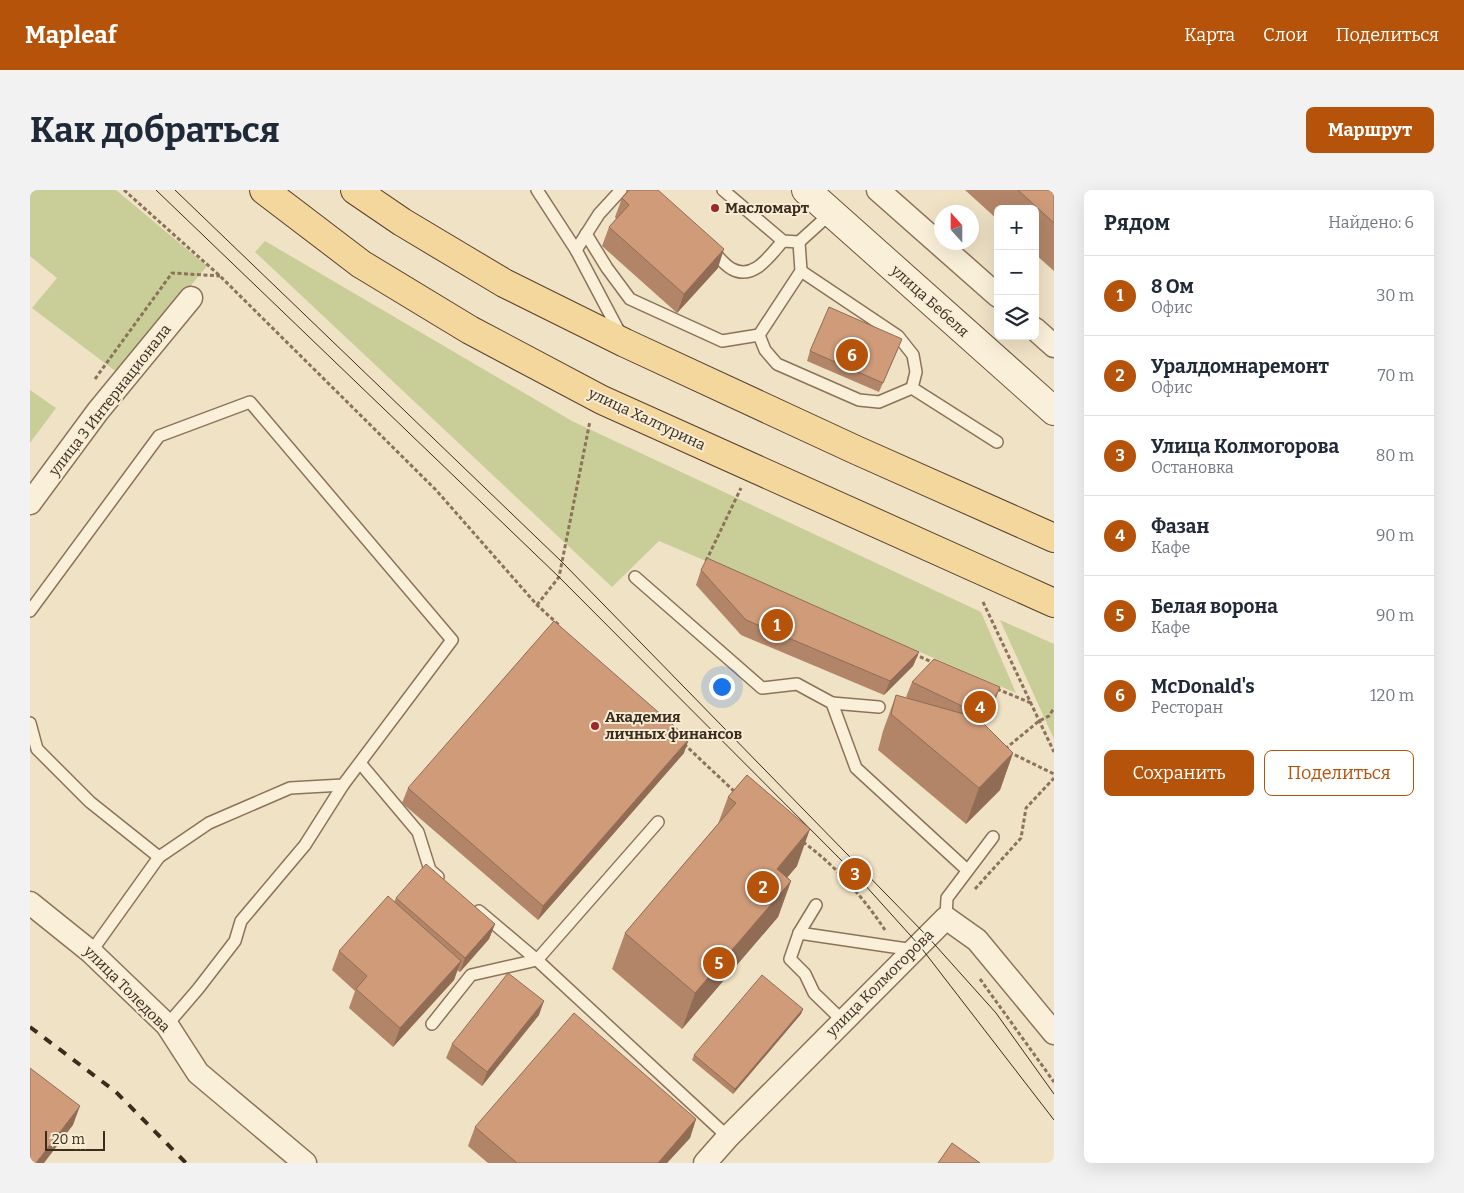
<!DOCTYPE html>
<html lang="ru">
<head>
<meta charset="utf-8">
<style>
  :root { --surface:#fff; --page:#f2f2f3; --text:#1f2937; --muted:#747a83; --line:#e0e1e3; --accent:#b45309 }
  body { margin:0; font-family:Bitter,serif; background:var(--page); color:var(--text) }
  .controls { position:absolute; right:15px; top:15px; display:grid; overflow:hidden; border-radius:8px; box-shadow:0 5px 20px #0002 }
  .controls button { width:45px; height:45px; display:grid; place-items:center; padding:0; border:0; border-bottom:1px solid var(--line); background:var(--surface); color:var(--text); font:25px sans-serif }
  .compass { position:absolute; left:904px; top:15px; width:45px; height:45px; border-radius:50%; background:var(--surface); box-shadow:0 5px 20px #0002; rotate:339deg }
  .scale { position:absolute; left:15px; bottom:12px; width:60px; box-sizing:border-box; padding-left:5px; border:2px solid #3b2c1e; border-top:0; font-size:14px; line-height:18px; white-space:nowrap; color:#3b2c1e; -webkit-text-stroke:4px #f7ecd4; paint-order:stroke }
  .you { position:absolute; left:691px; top:496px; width:18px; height:18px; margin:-12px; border:4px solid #fff; border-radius:50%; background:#1a73e8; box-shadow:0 0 0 8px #1a73e833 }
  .badge { display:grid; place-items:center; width:32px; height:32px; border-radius:50%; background:var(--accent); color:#fff; font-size:16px; font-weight:700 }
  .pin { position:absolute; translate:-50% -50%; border:2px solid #fff; box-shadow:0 1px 5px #0006 }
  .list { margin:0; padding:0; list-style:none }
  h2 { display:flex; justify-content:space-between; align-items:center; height:65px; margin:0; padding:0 20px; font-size:21px }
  h2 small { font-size:16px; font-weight:400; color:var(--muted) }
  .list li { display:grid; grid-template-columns:32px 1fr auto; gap:15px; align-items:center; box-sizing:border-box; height:80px; padding:0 20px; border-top:1px solid var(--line) }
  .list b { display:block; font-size:19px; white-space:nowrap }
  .list p { margin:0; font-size:16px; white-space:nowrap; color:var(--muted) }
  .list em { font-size:16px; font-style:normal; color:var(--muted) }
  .actions { display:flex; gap:10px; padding:15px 20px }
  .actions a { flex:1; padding:11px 0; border:1px solid var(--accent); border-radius:8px; text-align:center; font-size:18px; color:var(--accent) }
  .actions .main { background:var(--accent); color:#fff }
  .icon { flex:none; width:28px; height:28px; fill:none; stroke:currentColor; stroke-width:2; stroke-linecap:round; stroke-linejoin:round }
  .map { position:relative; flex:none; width:1024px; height:973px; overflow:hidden; border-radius:8px }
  header { display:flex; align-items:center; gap:30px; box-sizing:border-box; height:70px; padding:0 25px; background:var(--accent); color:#fff }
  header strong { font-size:24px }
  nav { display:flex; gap:28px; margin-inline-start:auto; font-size:18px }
  .intro { display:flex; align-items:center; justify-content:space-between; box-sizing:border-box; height:120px; padding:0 30px }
  h1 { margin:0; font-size:35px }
  .button { padding:12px 22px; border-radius:8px; background:var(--accent); color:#fff; font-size:18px; font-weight:700 }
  main { display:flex; gap:30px; padding:0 30px }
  aside { flex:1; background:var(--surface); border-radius:8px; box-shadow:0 5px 20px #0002 }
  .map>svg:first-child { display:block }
  .green { fill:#c9ce98 }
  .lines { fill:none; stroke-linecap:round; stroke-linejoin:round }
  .lane-casing { stroke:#8b735a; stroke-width:14 }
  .street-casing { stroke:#8b735a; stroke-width:25 }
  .secondary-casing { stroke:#6d543d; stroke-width:30 }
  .primary-casing { stroke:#59412e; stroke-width:30 }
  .path { stroke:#8b735a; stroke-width:3; stroke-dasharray:4 2.5; stroke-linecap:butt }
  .lane { stroke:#faefd8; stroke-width:11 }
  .street { stroke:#faefd8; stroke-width:22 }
  .secondary { stroke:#faefd8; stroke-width:28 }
  .primary { stroke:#f4d79c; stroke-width:28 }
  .tram { stroke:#3b2c1e; stroke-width:1 }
  .rail { stroke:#3b2c1e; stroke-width:4; stroke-dasharray:9 9; stroke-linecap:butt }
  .wall { fill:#b28568 }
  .shaded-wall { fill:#916c55 }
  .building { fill:#cf9b79; stroke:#916c55 }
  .poi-dot { fill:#9c282b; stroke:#f7ecd4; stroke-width:2 }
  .labels { text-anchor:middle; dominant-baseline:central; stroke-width:4; stroke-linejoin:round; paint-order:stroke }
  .poi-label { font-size:15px; font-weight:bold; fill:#3b2c1e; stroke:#f7ecd4; text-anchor:start }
  .street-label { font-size:15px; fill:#3b2c1e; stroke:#f7ecd4 }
</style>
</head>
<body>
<header>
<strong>Mapleaf</strong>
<nav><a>Карта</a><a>Слои</a><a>Поделиться</a></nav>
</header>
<div class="intro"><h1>Как добраться</h1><a class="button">Маршрут</a></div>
<main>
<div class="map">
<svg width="1024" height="973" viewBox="0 0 1024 973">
  <rect width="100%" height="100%" fill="#f0e2c5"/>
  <g class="green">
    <path d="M0 0H86L177 76 88 183 2 118 27 88 0 66Z"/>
    <path d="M235 51 542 231 951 422 986 503 629 351 582 397 225 62Z"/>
    <path d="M0 200 26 218 0 253Z"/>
    <path d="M970 430 1024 454V549Z"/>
  </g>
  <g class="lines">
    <g class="lane-casing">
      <g id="lane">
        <path d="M507 0 546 60 592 147"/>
        <path d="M693 0 753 51 769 52 801 23"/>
        <path d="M556 44 577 78 600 109 692 151 729 145 771 81 769 52"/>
        <path d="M681 59C687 65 694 75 702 79 724 91 740 65 753 51"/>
        <path d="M546 60 569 24 591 0"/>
        <path d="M771 81 868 146 883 165 886 182 882 198"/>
        <path d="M729 145 735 160 747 174 829 210 849 212 882 198"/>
        <path d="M882 198 967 252"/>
        <path d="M605 387 732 498 767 494 802 513 826 578 937 680"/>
        <path d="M0 421 129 246 220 212 422 450 313 595 260 598 179 633 129 667 61 762"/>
        <path d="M802 513 849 517"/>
        <path d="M0 533 7 559 60 612 129 667"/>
        <path d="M330 573 388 642 400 680 408 687"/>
        <path d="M786 715 769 743 760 769 775 784 784 803 813 831"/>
        <path d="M449 721 507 770 698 947"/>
        <path d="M916 728 917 708 963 647"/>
        <path d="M769 743 884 760"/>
        <path d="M402 834 441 785 507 770 628 632"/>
        <path d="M137 835 168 799 205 751 211 731 275 655 313 595"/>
      </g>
    </g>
    <g class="street-casing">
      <g id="street">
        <path d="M848 0 968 106"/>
        <path d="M1005 139 1024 156"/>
        <path d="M0 313 68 221 161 108"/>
        <path d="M0 713 61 762 137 835 168 883 275 973"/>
        <path d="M675 973 698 947 916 728 947 750 1024 843"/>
      </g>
    </g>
    <g class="secondary-casing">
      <path id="secondary" d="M776 0 1024 221"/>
    </g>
    <g class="primary-casing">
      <g id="primary">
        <path d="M234 0 331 74 440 140 572 210 1024 413"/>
        <path d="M325 0 372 32 474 93 595 153 826 260 1024 348"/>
      </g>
    </g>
    <g class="path">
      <path d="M94 0 190 86 406 300 507 415 530 436"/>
      <path d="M65 189 142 83 190 86"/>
      <path d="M676 371 711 298"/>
      <path d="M953 412 1024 562"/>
      <path d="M507 415 529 387 560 231"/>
      <path d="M884 464 904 473"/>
      <path d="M967 499 1001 513"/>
      <path d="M654 554 706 603"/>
      <path d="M975 559 1009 531 1019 526 1024 518"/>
      <path d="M979 562 1024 584"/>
      <path d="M773 652C805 675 833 707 855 740"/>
      <path d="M945 699 991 648 996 618 1024 588"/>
      <path d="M950 789 1024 892"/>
    </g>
    <use href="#lane" class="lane"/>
    <use href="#street" class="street"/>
    <use href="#secondary" class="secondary"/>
    <use href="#primary" class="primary"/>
    <g class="tram">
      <path d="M126 0 529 387 825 684 889 755 1024 930"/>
      <path d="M145 0 532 372 897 746 966 823 1024 904"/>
    </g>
    <path class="rail" d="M0 837 86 902 156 973"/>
  </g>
  <g class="wall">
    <path d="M935 0H1024V81L1005 64V19H968V30Z"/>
    <path d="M592 8 688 78 647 123 572 56 579 37 586 29 585 27Z"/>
    <path d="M868 159 849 202 777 171 780 161Z"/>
    <path d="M671 380 889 462 883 476 854 505 711 445 666 395Z"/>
    <path d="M882 492 965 511 954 534 983 563 970 600 936 634 848 560 853 541 866 505 880 509 876 507Z"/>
    <path d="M654 563 508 730 372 613 378 598Z"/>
    <path d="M717 585 767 676 757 687 761 691 748 727 652 839 582 779 595 743 688 634 698 607Z"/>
    <path d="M366 708 465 734 459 749 430 782 427 780 424 790 363 857 319 818 325 801 302 780 309 761 364 712Z"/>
    <path d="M773 819 771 824 703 904 662 870 664 865Z"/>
    <path d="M509 825 452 896 416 868 422 854Z"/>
    <path d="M666 929 660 948 637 973H458L438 956 445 937Z"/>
  </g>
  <g class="shaded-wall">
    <path d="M694 59 688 78 647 123 654 104Z"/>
    <path d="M889 462 883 476 854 505 860 491Z"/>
    <path d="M970 497 965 511 950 542 955 527Z"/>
    <path d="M659 549 654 563 508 730 513 716Z"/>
    <path d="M983 563 970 600 936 634 949 598Z"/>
    <path d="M780 639 767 676 734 715 747 679Z"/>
    <path d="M761 691 748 727 652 839 665 803Z"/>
    <path d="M465 734 459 749 430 782 435 768Z"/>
    <path d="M431 771 424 790 363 857 370 838Z"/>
    <path d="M514 811 509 825 452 896 457 882Z"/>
    <path d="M773 819 771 824 703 904 705 899Z"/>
    <path d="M50 916 43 935 14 973H6Z"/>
    <path d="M666 929 660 948 637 973H628Z"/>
  </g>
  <g class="building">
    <path d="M599 0H628L694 59 654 104 579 37 599 15 592 8Z"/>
    <path d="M988 0H1024V33Z"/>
    <path d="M799 117 872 149 853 193 780 161Z"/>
    <path d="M677 368 889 462 860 491 716 430 671 380Z"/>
    <path d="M524 431 659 549 513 716 378 598Z"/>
    <path d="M904 469 970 497 955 527 882 492Z"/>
    <path d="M866 505 948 528 983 563 949 598 861 524Z"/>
    <path d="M717 585 780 639 747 679 761 691 665 803 595 743 706 613 698 607Z"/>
    <path d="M396 674 465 734 435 768 366 708Z"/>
    <path d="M358 706 431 771 370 838 326 799 337 786 309 761Z"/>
    <path d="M478 783 514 811 457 882 422 854Z"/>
    <path d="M732 785 773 819 705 899 664 865Z"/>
    <path d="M544 823 666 929 628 973H487L445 937Z"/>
    <path d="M0 878 50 916 6 973H0Z"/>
    <path d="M922 953 950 973H908Z"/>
  </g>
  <g class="poi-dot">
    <circle cx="685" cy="18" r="5"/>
    <circle cx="565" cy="536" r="5"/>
  </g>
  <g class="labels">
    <g class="poi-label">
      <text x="695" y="18">Масломарт</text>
      <text x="575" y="527">Академия<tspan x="575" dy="17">личных финансов</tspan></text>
    </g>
    <g class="street-label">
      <text transform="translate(900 111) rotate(42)">улица Бебеля</text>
      <text transform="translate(80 210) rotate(-52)">улица 3 Интернационала</text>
      <text transform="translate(617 229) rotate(25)">улица Халтурина</text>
      <text transform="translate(850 793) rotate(-45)">улица Колмогорова</text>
      <text transform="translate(97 799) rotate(45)">улица Толедова</text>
    </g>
  </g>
</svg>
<div class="controls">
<button>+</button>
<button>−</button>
<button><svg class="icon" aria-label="layers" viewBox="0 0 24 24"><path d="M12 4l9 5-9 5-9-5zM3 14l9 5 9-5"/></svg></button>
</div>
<svg class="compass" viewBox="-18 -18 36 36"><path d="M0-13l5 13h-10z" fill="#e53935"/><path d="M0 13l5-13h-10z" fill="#747a83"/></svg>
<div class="scale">20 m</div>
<div class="you"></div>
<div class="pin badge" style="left:747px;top:435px">1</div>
<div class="pin badge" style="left:733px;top:697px">2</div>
<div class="pin badge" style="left:825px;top:684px">3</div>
<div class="pin badge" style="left:950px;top:517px">4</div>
<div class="pin badge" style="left:689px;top:773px">5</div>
<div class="pin badge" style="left:822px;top:165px">6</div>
</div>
<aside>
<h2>Рядом<small>Найдено: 6</small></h2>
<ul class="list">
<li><span class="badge">1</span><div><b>8 Ом</b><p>Офис</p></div><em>30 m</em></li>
<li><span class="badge">2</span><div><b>Уралдомнаремонт</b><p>Офис</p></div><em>70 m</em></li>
<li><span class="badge">3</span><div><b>Улица Колмогорова</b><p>Остановка</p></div><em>80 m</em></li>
<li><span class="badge">4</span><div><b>Фазан</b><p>Кафе</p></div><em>90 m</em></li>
<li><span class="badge">5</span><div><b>Белая ворона</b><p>Кафе</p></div><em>90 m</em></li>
<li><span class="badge">6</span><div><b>McDonald's</b><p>Ресторан</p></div><em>120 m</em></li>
</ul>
<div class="actions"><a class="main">Сохранить</a><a>Поделиться</a></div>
</aside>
</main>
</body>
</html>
